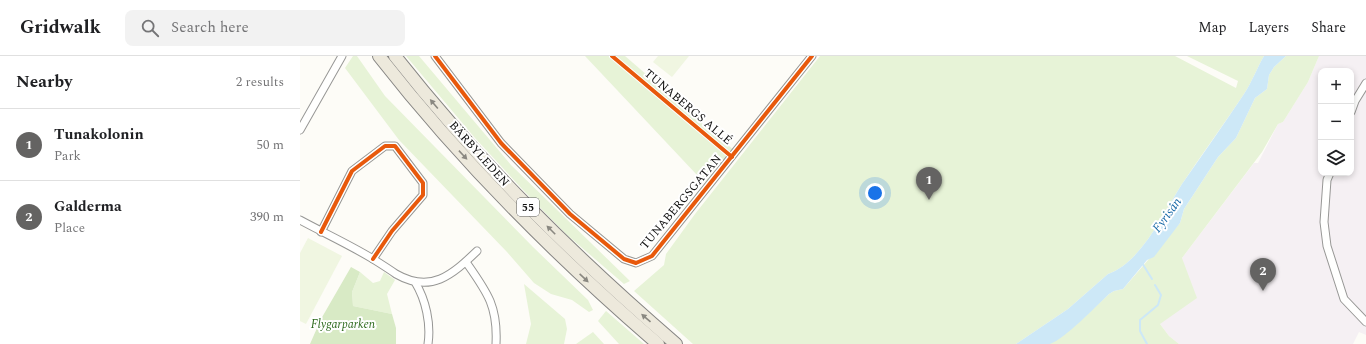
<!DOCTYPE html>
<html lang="en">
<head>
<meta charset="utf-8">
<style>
  :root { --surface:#fff; --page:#f2f2f2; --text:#202124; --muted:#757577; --line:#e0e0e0; --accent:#646362 }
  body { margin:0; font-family:Spectral,serif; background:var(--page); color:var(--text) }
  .controls { position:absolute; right:12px; top:12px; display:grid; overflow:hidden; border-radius:8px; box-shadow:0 2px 6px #0003 }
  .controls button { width:36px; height:36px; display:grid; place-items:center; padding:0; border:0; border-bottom:1px solid var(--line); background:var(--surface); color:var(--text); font:20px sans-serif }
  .you { position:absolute; left:575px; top:137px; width:14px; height:14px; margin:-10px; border:3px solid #fff; border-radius:50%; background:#1a73e8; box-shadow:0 0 0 6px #1a73e833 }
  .badge { display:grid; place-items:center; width:26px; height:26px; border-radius:50%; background:var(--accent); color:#fff; font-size:13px; font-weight:700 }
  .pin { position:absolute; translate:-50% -33px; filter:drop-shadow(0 1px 2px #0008) }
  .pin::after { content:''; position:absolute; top:21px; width:14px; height:12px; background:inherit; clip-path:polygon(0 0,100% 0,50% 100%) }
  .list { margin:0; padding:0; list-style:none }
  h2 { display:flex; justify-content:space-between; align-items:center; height:52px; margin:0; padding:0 16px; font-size:17px }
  h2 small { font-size:13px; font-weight:400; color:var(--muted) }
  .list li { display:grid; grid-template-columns:26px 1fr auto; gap:12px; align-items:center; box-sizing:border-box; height:72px; padding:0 16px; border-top:1px solid var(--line) }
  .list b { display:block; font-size:15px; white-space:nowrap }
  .list p { margin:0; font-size:13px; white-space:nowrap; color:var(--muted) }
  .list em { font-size:13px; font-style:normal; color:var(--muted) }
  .icon { flex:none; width:22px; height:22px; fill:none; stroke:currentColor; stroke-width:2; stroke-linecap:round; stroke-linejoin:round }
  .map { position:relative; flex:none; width:1066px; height:288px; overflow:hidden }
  header { display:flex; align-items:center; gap:24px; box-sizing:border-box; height:56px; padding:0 20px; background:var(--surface); border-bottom:1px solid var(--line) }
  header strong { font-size:19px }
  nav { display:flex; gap:22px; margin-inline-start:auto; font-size:14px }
  .search { width:280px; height:36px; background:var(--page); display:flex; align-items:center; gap:10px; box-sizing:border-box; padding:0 14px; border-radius:8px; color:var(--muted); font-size:15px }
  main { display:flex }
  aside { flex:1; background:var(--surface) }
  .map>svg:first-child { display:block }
  .industrial { fill:#f5f0f3; fill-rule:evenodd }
  .green { fill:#e7f3d7 }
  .forest { fill:#d8eac5 }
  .pitch { fill:#f0f6e1 }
  .water { fill:#cde8f7 }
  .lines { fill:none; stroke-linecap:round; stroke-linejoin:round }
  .stream { stroke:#cde8f7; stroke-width:2 }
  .minor-casing { stroke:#979795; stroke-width:9 }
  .primary-casing { stroke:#858482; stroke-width:14 }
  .minor { stroke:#fffffe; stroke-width:7 }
  .primary { stroke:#ede9dc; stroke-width:12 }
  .cycleway-casing { stroke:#fff; stroke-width:6 }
  .cycleway { stroke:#e8590c; stroke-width:4 }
  .oneway { fill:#8a8881 }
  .labels { text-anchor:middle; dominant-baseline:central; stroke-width:4; stroke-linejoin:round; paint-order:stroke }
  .shield { fill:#fff; stroke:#585858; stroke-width:1 }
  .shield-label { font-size:11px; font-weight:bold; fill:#111 }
  .street-label { font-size:12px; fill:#111; stroke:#fff }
  .park-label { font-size:12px; font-style:italic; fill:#2f6b1f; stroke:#fff }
  .water-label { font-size:13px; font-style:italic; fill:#1768a6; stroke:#fff }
</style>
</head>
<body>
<header>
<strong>Gridwalk</strong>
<div class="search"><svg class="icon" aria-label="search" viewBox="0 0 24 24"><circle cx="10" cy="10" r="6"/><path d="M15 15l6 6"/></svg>Search here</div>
<nav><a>Map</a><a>Layers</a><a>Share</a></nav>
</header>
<main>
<aside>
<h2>Nearby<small>2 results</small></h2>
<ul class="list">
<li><span class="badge">1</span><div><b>Tunakolonin</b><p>Park</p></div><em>50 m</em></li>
<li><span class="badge">2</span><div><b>Galderma</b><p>Place</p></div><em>390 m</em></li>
</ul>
</aside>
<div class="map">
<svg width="1066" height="288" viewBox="0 0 1066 288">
  <rect width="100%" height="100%" fill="#fdfcf7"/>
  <path class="industrial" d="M1019 0H1066V279L1059 276 1053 288H879L869 280 860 268 882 202 954 107H958L978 68 983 66 1008 26ZM1021 15H1051V117H1021Z"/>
  <g class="green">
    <path d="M53 0H57L85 40 233 191 288 244 293 254 289 256 272 244 251 238 234 227 207 196 99 84 45 12Z"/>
    <path d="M106 0H119L211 109 330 225 324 228 266 178 224 135 175 82Z"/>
    <path d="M285 0H325L436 96 409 129 397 119Z"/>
    <path d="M520 0H875L936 32 938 25 887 0H964C957 12 952 26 944 38 924 68 902 98 882 128 864 156 841 207 808 218L768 253 716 288H393L334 235 364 209 366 198 395 158Z"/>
    <path d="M986 0H1019L1008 26 983 66 978 68 962 96 882 202 897 242 860 268 869 280 879 288H749L778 267 809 238 814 235 823 233 880 167 884 153 918 101 936 82 955 42 967 33 969 19 974 11Z"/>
    <path d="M60 216 73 227 80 225 84 216 95 224 87 238 92 258 53 250 52 236Z"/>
    <path d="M224 228 265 263 267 273 264 288H226L231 268Z"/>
    <path d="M306 255 344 288H319L298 265Z"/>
    <path d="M293 276 304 288H276Z"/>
  </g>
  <path class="forest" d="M51 211 60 216 52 236 53 250 92 258 96 272V288H10L21 263Z"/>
  <g class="pitch">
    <path d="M358 0H389L372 21 353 6Z"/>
    <path d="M8 182 42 200 6 268 0 265V197Z"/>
  </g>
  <path class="water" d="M964 0H986L974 11 969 19 967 33 955 42 936 82 918 101 884 153 880 167 854 201 847 204 823 233 814 235 809 238C795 251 766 282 750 288 741 288 725 288 716 288L768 253 808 218C841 207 864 156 882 128 903 98 924 68 944 38 952 26 957 12 964 0Z"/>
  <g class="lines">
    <g class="stream">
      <path d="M842 207 852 223"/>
      <path d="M847 288 840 275V264L858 249 861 239 855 229"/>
    </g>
    <g class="minor-casing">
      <g id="minor">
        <path d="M135 0 201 87 270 158 324 203 336 207 352 200 512 0"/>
        <path d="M1051 56 1055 45 1066 27"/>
        <path d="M0 74 42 0"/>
        <path d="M1030 117 1027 124 1024 166 1027 190 1044 243 1066 266"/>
        <path d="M0 164C24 177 50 189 73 203 81 208 89 213 96 218 131 238 152 219 177 195"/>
        <path d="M21 176 52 115 85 90H95L123 127V139L92 175 73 203"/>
        <path d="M166 206C187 236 198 250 196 288"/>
        <path d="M115 226C126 244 131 268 128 288"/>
      </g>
    </g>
    <g class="primary-casing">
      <g id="primary">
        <path d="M79 0C161 105 257 201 358 288"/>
        <path d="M95 0C179 107 273 199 376 288"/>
      </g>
    </g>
    <use href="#minor" class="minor"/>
    <use href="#primary" class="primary"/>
    <g class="cycleway-casing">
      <g id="cycleway">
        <path d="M135 0 201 87 270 158 324 203 336 207 352 200 512 0"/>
        <path d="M312 0 432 101"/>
        <path d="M21 176 52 115 85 90H95L123 127V139L92 175 73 203"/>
      </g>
    </g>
    <use href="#cycleway" class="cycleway"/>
  </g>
  <defs><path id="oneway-solid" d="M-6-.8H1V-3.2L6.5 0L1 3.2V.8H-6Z"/></defs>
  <g class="oneway">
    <use href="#oneway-solid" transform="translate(134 48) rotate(-130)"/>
    <use href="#oneway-solid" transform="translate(163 99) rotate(47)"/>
    <use href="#oneway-solid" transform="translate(251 174) rotate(-135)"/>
    <use href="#oneway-solid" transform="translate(284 222) rotate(43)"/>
    <use href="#oneway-solid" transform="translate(346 262) rotate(-139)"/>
  </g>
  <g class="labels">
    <rect class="shield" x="217" y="142" width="22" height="18" rx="3"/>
    <g class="shield-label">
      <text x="228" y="151">55</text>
    </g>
    <g class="street-label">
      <text transform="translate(388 51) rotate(40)">TUNABERGS ALLÉ</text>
      <text transform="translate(179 98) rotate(48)">BÄRBYLEDEN</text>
      <text transform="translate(381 146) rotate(-50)">TUNABERGSGATAN</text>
    </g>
    <g class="park-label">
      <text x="43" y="268">Flygarparken</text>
    </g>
    <g class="water-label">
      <text transform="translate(867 159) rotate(-54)">Fyrisån</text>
    </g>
  </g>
</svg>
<div class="controls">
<button>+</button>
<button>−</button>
<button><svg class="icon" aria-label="layers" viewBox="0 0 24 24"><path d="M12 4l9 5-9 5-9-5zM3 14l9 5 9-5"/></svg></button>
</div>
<div class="you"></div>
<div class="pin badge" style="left:629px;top:144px">1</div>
<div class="pin badge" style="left:963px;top:235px">2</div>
</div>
</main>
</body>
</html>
